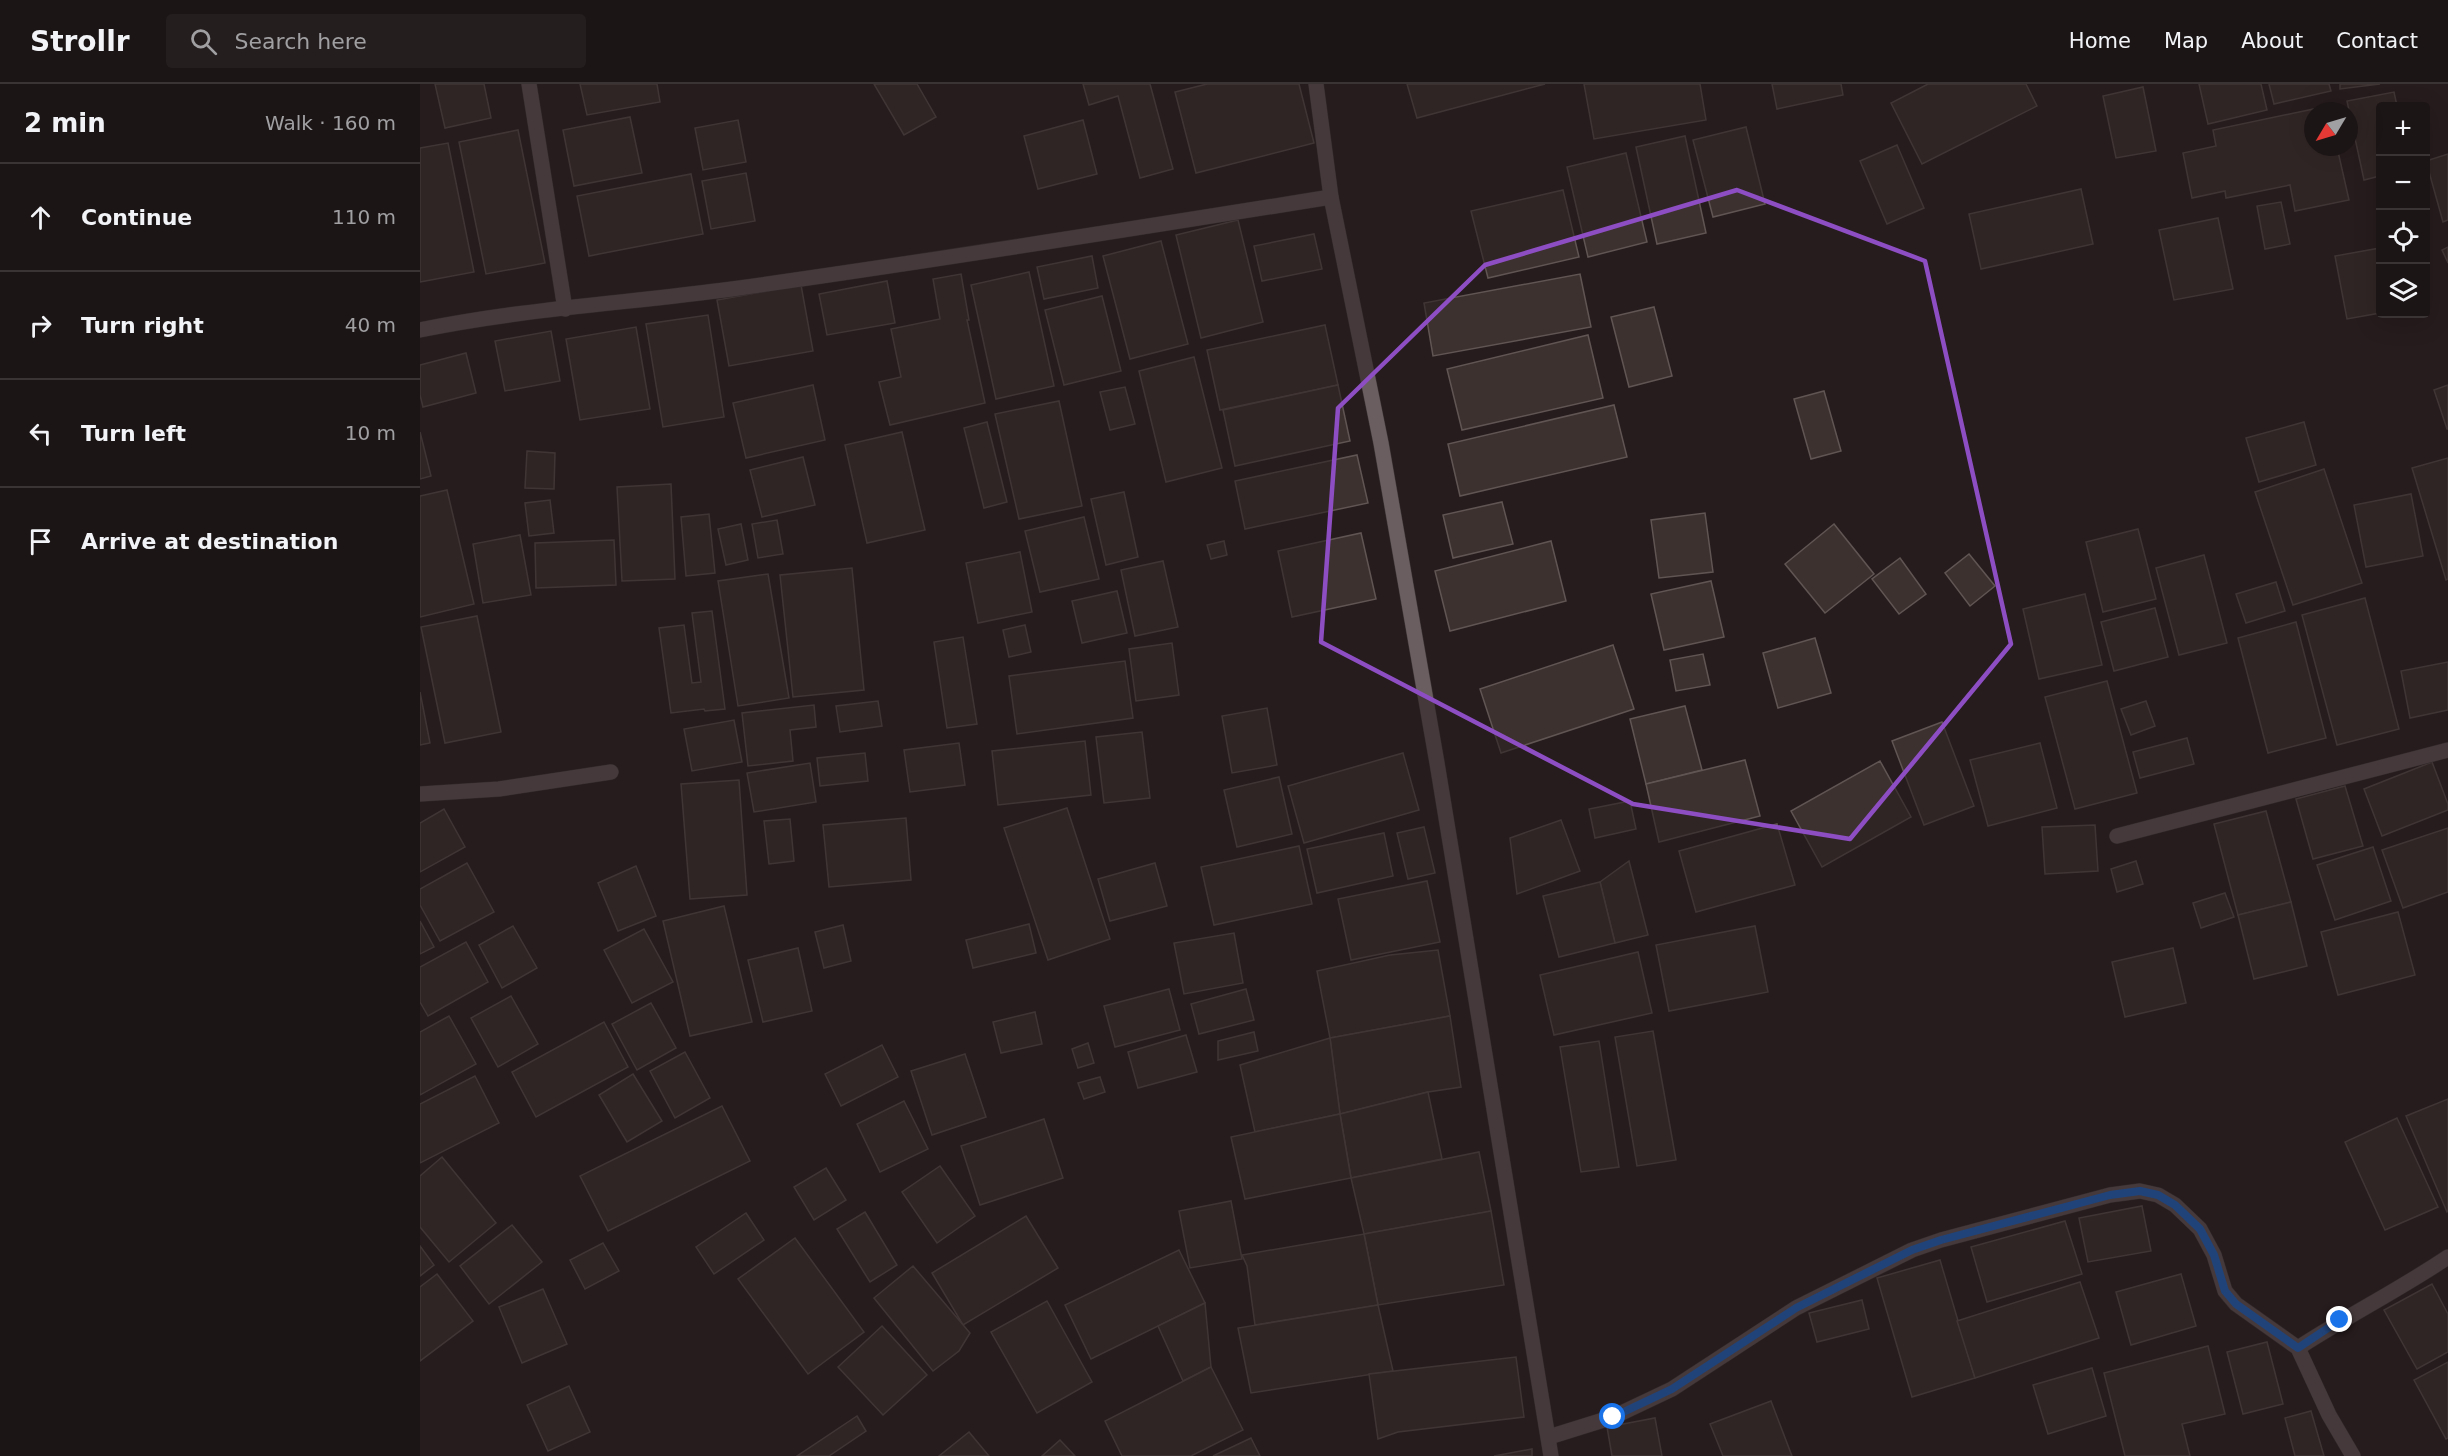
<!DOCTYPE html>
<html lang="en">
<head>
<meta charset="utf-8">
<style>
  :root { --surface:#1c1516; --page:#251e1f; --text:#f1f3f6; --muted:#a09fa1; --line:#3a3435 }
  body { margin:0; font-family:"DejaVu Sans",sans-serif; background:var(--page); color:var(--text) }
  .controls { position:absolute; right:18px; top:18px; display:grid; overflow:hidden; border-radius:6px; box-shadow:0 6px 24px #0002 }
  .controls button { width:54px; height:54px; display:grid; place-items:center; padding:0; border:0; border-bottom:2px solid var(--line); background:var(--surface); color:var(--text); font:30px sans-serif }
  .compass { position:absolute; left:1884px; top:18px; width:54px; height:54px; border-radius:50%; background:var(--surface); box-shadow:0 6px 24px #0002; rotate:232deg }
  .stop { position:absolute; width:18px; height:18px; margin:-14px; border:4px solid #1a73e8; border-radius:50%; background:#fff }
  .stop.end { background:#1a73e8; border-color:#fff; box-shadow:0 2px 6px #0008 }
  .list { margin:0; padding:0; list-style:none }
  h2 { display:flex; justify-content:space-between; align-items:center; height:78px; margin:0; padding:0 24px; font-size:26px }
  h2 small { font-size:20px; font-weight:400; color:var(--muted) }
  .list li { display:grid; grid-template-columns:39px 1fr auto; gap:18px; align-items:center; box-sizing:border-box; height:108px; padding:0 24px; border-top:2px solid var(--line) }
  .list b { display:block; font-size:22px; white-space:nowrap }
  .list em { font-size:20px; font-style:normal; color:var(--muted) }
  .icon { flex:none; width:33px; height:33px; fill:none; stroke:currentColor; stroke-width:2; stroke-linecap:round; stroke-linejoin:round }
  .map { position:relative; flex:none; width:2028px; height:1372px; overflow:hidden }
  header { display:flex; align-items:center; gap:36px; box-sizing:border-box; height:84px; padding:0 30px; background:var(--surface); border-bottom:2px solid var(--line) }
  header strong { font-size:28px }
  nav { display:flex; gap:33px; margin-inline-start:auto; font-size:21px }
  .search { width:420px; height:54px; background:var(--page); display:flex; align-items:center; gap:15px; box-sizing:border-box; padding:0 21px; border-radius:6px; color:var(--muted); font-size:22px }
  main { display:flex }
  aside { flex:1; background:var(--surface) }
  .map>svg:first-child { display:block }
  .building { fill:#3c312f; stroke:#615553; stroke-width:1.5 }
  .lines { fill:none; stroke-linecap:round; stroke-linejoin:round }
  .minor-casing { stroke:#403839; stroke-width:16 }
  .minor { stroke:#6a5e60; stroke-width:15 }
  .route { stroke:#1a73e8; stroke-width:8 }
  .marked { fill:none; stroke:#8e4ec3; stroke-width:4.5; stroke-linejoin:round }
</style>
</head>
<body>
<header>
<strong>Strollr</strong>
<div class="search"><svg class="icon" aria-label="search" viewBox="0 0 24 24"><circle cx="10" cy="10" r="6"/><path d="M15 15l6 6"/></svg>Search here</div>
<nav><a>Home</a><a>Map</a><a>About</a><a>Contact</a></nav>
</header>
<main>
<aside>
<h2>2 min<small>Walk · 160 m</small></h2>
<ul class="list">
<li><svg class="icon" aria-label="ahead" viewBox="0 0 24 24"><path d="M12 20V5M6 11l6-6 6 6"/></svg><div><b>Continue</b></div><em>110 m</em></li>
<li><svg class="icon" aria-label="right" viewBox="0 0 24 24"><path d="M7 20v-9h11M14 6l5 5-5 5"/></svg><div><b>Turn right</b></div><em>40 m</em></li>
<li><svg class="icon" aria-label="left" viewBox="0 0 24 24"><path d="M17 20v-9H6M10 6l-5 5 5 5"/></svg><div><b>Turn left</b></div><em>10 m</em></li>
<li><svg class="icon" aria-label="arrive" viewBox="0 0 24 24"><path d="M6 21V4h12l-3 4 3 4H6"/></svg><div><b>Arrive at destination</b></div></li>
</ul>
</aside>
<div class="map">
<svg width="2028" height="1372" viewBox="0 0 2028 1372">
  <rect width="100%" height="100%" fill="#261c1e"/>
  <g class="building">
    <path d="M15 0H64L71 34 25 44Z"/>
    <path d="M160 0H237L240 18 167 31Z"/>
    <path d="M454 0H497L516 33 484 51Z"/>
    <path d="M663 0H730L753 85 720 94 698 12 669 21Z"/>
    <path d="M787 0H879L894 59 776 89 755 8Z"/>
    <path d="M987 0H1125L997 34Z"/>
    <path d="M1164 0H1280L1286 36 1174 55Z"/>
    <path d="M1352 0H1421L1423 11 1357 25Z"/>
    <path d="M1508 0H1606L1617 22 1502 80 1471 19Z"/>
    <path d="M1779 0H1841L1847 26 1788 40Z"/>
    <path d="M1849 0H1909L1911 7 1854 20Z"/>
    <path d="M1920 0H1960L1920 5Z"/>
    <path d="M1723 3 1736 67 1696 74 1683 12Z"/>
    <path d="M1974 8 1977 22H1960V92L1944 96 1927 17Z"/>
    <path d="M1908 22 1909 27H1893V63H1917L1929 116 1875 127 1870 101 1806 114 1805 107 1772 114 1763 69 1796 62 1793 46Z"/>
    <path d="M210 33 222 89 154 102 143 46Z"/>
    <path d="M318 36 326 78 283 86 275 44Z"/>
    <path d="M663 36 677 90 618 105 604 52Z"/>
    <path d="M1326 43 1345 120 1293 133 1273 56Z"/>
    <path d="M98 46 125 179 66 190 39 58Z"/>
    <path d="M1265 52 1286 149 1237 160 1216 63Z"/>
    <path d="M28 59 54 188 0 198V64Z"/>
    <path d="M1477 61 1504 124 1467 140 1440 77Z"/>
    <path d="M1206 69 1227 158 1168 173 1147 83Z"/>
    <path d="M2028 70V136L2023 138 2006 77Z"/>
    <path d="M326 89 335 137 291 145 282 97Z"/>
    <path d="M271 90 283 150 169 172 157 112Z"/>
    <path d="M1661 105 1673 160 1561 185 1549 130Z"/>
    <path d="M1143 106 1159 173 1068 194 1051 127Z"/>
    <path d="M1861 118 1870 160 1845 165 1837 122Z"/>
    <path d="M1798 134 1813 205 1754 216 1739 146Z"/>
    <path d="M818 136 843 238 781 254 756 151Z"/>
    <path d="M894 150 902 185 842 197 834 162Z"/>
    <path d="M741 157 768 260 710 275 683 172Z"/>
    <path d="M2028 163V179L2022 166Z"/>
    <path d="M1960 164V229L1927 235 1915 172Z"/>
    <path d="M672 172 678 204 624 215 617 183Z"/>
    <path d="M609 188 634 302 576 315 551 201Z"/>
    <path d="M541 190 549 236H547L565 319 470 341 459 298 481 293 471 245 520 235 513 195Z"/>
    <path d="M1160 190 1171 243 1013 272 1004 219Z"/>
    <path d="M467 197 475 239 407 251 399 210Z"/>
    <path d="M381 201 393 267 309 282 297 216Z"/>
    <path d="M682 212 701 287 644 301 625 226Z"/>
    <path d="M1234 223 1252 292 1209 303 1191 233Z"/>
    <path d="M288 231 304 333 243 343 226 240Z"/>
    <path d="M905 241 918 301 800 326 787 266Z"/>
    <path d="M216 243 230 325 160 336 146 255Z"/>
    <path d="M131 247 140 297 85 307 75 257Z"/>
    <path d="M1168 251 1183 314 1042 346 1027 285Z"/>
    <path d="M46 269 56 309 3 323 0 311V281Z"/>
    <path d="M774 273 802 384 746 398 719 287Z"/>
    <path d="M393 301 405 356 326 374 313 319Z"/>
    <path d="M918 301 930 357 815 382 803 326Z"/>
    <path d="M2028 301V345H2027L2014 306Z"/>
    <path d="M705 303 715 340 690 346 680 308Z"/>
    <path d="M1404 307 1421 367 1391 375 1374 315Z"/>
    <path d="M639 317 662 422 599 435 575 330Z"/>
    <path d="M1194 321 1207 373 1040 412 1028 360Z"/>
    <path d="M567 338 587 418 564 424 544 344Z"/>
    <path d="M1884 338 1896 381 1839 398 1826 354Z"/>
    <path d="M0 348 11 392 0 395Z"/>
    <path d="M482 348 505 446 447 459 425 361Z"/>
    <path d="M107 367 135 369 134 405 105 404Z"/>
    <path d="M937 371 948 419 825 445 815 397Z"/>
    <path d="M383 373 395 421 342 433 330 386Z"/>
    <path d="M2028 374V495L2026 496 1992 384Z"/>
    <path d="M1904 385 1942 499 1873 521 1835 408Z"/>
    <path d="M251 400 255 495 202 497 197 403Z"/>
    <path d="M27 406 54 520 0 533V412Z"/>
    <path d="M704 408 718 473 686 481 671 415Z"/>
    <path d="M1991 410 2003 472 1946 483 1934 421Z"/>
    <path d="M130 416 134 449 109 452 105 419Z"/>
    <path d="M1082 418 1093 460 1033 474 1023 431Z"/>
    <path d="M1285 429 1293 488 1239 494 1231 436Z"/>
    <path d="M289 430 295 489 266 492 261 433Z"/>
    <path d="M664 433 679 495 620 508 605 447Z"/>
    <path d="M357 436 363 470 338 474 332 440Z"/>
    <path d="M321 440 328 476 306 481 298 445Z"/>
    <path d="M1414 440 1454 490 1405 529 1365 480Z"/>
    <path d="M1718 445 1736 515 1683 528 1666 458Z"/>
    <path d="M941 449 956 515 872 533 858 467Z"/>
    <path d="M100 451 111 511 63 519 53 460Z"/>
    <path d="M194 456 196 501 116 504 115 459Z"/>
    <path d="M804 457 807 471 791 475 787 461Z"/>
    <path d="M1131 457 1146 517 1030 547 1015 487Z"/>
    <path d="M600 468 612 528 558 539 546 479Z"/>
    <path d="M1549 470 1575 502 1550 522 1525 489Z"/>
    <path d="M1784 471 1807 559 1759 571 1736 484Z"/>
    <path d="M1480 474 1506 510 1479 530 1452 495Z"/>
    <path d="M743 477 758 543 715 552 701 486Z"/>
    <path d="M432 484 444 606 373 613 360 491Z"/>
    <path d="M348 490 369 614 318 622 298 497Z"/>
    <path d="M1291 497 1304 553 1244 566 1231 510Z"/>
    <path d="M1856 498 1865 527 1826 539 1816 510Z"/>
    <path d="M697 507 707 549 662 559 652 517Z"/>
    <path d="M1665 510 1682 581 1619 595 1603 525Z"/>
    <path d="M1945 514 1979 645 1917 661 1882 531Z"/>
    <path d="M1735 524 1748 573 1694 587 1681 538Z"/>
    <path d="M292 527 305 625 285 627 284 625 251 629 239 544 264 541 272 599 281 598 272 529Z"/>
    <path d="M57 532 81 648 25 659 1 543Z"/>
    <path d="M1876 538 1906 654 1848 669 1818 554Z"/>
    <path d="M605 541 611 568 589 573 583 546Z"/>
    <path d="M543 553 557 640 527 644 514 558Z"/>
    <path d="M1395 554 1411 609 1358 624 1343 569Z"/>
    <path d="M752 559 759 611 716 617 709 565Z"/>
    <path d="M1193 561 1214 625 1081 669 1060 605Z"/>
    <path d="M1283 570 1290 601 1256 607 1250 576Z"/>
    <path d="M705 577 713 634 597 650 589 592Z"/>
    <path d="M2028 578V626L1990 634 1981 587Z"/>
    <path d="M1687 597 1717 709 1655 725 1625 613Z"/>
    <path d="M0 608 10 659 0 661Z"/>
    <path d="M458 617 462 642 420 648 416 622Z"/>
    <path d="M1726 617 1735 642 1711 651 1701 625Z"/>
    <path d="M394 621 396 643 370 646 373 677 328 682 322 629Z"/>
    <path d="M1265 622 1282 686 1226 700 1210 635Z"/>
    <path d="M847 624 857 681 812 689 802 632Z"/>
    <path d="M314 636 322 678 272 687 264 645Z"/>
    <path d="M1522 638 1554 722 1504 741 1472 657Z"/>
    <path d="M722 648 730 714 684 719 676 653Z"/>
    <path d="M1767 654 1774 680 1720 694 1713 668Z"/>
    <path d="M665 657 671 711 578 721 572 667Z"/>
    <path d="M539 659 545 701 490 708 484 666Z"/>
    <path d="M1620 659 1637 724 1568 742 1550 676Z"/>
    <path d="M445 669 448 697 400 702 397 674Z"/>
    <path d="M983 669 999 726 884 759 868 702Z"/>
    <path d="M1325 676 1340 732 1239 758 1226 700Z"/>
    <path d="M1460 677 1491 733 1402 783 1371 727Z"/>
    <path d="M2012 678 2028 720V726L1962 752 1944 705Z"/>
    <path d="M390 679 396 718 334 728 327 689Z"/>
    <path d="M859 693 872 750 817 763 804 706Z"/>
    <path d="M319 696 327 811 270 815 261 700Z"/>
    <path d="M1925 702 1943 762 1893 775 1876 715Z"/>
    <path d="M1210 717 1216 745 1175 754 1169 725Z"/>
    <path d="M647 724 690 855 628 876 584 744Z"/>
    <path d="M24 725 45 763 0 788V739Z"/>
    <path d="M1846 727 1871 818 1818 831 1794 740Z"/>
    <path d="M486 734 491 796 409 803 403 741Z"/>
    <path d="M370 735 374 777 349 780 344 737Z"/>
    <path d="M1141 736 1160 787 1097 810 1090 754Z"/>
    <path d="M1357 740 1375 801 1276 828 1259 767Z"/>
    <path d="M1675 741 1678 787 1625 790 1622 743Z"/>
    <path d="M1004 743 1015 789 988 795 977 749Z"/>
    <path d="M2028 744V808L1983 824 1962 766Z"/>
    <path d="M964 749 973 792 897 809 887 765Z"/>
    <path d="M879 762 892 820 794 841 781 783Z"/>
    <path d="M1953 763 1971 817 1915 836 1897 781Z"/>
    <path d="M1209 777 1228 851 1195 859 1180 798Z"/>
    <path d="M1716 777 1723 800 1697 808 1691 785Z"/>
    <path d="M47 779 74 828 20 857 0 821V805Z"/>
    <path d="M735 779 747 822 690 837 678 795Z"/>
    <path d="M216 782 236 832 198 847 178 799Z"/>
    <path d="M1007 797 1020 858 931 876 918 815Z"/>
    <path d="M1180 798 1195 859 1139 873 1123 812Z"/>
    <path d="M1805 809 1814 833 1781 844 1773 819Z"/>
    <path d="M1871 818 1887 882 1834 895 1818 831Z"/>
    <path d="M304 822 332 938 270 952 243 837Z"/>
    <path d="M1978 828 1995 891 1918 911 1901 848Z"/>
    <path d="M0 837 14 863 0 870Z"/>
    <path d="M609 840 616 869 553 884 546 856Z"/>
    <path d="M423 841 431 877 404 884 395 848Z"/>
    <path d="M93 842 117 884 82 904 59 861Z"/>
    <path d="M1335 842 1348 908 1249 927 1236 861Z"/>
    <path d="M224 845 253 898 212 919 184 866Z"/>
    <path d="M814 849 823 899 764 910 754 859Z"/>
    <path d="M46 858 68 898 8 932 0 918V883Z"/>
    <path d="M378 864 392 927 343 938 328 876Z"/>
    <path d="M1753 864 1766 919 1705 933 1692 878Z"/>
    <path d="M1018 866 1030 932 910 954 897 887 970 871Z"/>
    <path d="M1218 868 1232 929 1134 951 1120 891Z"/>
    <path d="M749 905 760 946 695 963 684 922Z"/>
    <path d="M826 905 834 936 779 950 771 920Z"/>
    <path d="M91 912 118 960 78 983 51 934Z"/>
    <path d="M231 919 256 964 217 986 192 940Z"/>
    <path d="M615 928 622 960 581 969 573 938Z"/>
    <path d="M29 932 56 980 0 1011V948Z"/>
    <path d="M1030 932 1041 1003 1008 1008 920 1030 910 954Z"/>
    <path d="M184 938 208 983 116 1033 92 988Z"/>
    <path d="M1233 947 1256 1076 1217 1082 1195 953Z"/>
    <path d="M834 948 838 967 798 976V957Z"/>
    <path d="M766 951 777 988 718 1004 708 968Z"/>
    <path d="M910 954 920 1030 835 1048 820 981Z"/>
    <path d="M1179 957 1199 1083 1161 1088 1140 963Z"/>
    <path d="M668 959 674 979 658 984 652 965Z"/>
    <path d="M462 961 478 993 421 1022 405 990Z"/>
    <path d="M265 968 290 1014 255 1034 230 987Z"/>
    <path d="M545 970 566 1033 512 1051 491 987Z"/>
    <path d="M213 990 242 1037 207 1058 179 1011Z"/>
    <path d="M55 992 79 1039 0 1079V1020Z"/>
    <path d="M680 993 685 1008 664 1015 658 999Z"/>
    <path d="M1008 1008 1022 1075 931 1094 920 1030Z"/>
    <path d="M2028 1015V1127L2027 1128 1986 1032Z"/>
    <path d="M484 1017 508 1065 460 1088 437 1040Z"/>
    <path d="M302 1022 330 1077 188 1147 160 1092Z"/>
    <path d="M920 1030 931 1094 825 1115 811 1053Z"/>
    <path d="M1977 1034 2018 1123 1965 1146 1925 1058Z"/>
    <path d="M624 1035 643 1094 560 1121 541 1062Z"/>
    <path d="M1059 1068 1071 1127 944 1150 931 1094Z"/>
    <path d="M22 1073 76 1139 29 1178 0 1143V1092Z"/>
    <path d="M520 1082 555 1132 517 1159 482 1108Z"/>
    <path d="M406 1084 426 1116 394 1136 374 1103Z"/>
    <path d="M811 1117 822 1175 770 1184 759 1127Z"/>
    <path d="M1722 1122 1731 1167 1668 1178 1659 1134Z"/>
    <path d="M1071 1127 1084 1201 958 1221 944 1150Z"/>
    <path d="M445 1128 477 1181 450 1198 417 1145Z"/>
    <path d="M326 1129 344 1156 294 1190 276 1163Z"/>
    <path d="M606 1132 638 1184 543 1241 512 1189Z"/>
    <path d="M1645 1137 1662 1190 1567 1218 1551 1163Z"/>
    <path d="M92 1141 122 1178 69 1220 40 1182Z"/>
    <path d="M944 1150 958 1221 835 1241 827 1182 822 1171Z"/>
    <path d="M375 1154 444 1248 388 1290 318 1195Z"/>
    <path d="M183 1159 199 1187 165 1205 150 1176Z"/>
    <path d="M0 1162 14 1181 0 1192Z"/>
    <path d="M759 1166 785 1219 671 1275 645 1221Z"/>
    <path d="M1520 1176 1555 1294 1492 1313 1457 1194Z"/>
    <path d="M493 1182 550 1249 539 1267 513 1287 454 1214Z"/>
    <path d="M17 1190 53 1237 0 1277V1203Z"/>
    <path d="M1761 1190 1776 1242 1711 1261 1696 1208Z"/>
    <path d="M1660 1198 1679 1254 1555 1294 1537 1237Z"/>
    <path d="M2012 1200 2028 1230V1268L1997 1285 1964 1226Z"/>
    <path d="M123 1205 147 1260 102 1279 79 1223Z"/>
    <path d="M1442 1216 1449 1245 1397 1258 1389 1229Z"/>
    <path d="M627 1217 672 1298 617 1329 571 1248Z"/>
    <path d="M785 1219 791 1283 763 1297 738 1242Z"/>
    <path d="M958 1221 973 1287 831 1309 818 1244Z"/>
    <path d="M462 1242 507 1291 463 1331 418 1283Z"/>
    <path d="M1847 1258 1863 1320 1823 1330 1807 1268Z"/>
    <path d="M1788 1262 1805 1330 1762 1340 1770 1372H1705L1684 1289Z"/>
    <path d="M1096 1273 1104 1333 978 1348 958 1355 949 1290Z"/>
    <path d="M2028 1278V1354L2026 1355 1994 1296Z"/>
    <path d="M791 1283 823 1346 771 1372H702L685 1337Z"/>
    <path d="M1672 1284 1686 1332 1628 1350 1613 1301Z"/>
    <path d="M149 1302 170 1348 128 1367 107 1321Z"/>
    <path d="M1351 1317 1372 1372H1303L1290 1340Z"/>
    <path d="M1891 1327 1904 1372H1875L1865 1334Z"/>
    <path d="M437 1332 446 1347 409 1372H377Z"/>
    <path d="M1235 1334 1242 1372H1192L1187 1343Z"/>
    <path d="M549 1348 569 1372H519Z"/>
    <path d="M831 1354 840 1372H793Z"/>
    <path d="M640 1356 655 1372H622Z"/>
    <path d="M1112 1365V1372H1074Z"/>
  </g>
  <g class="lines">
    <g class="minor-casing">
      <g id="minor">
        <path d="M109 0 145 225"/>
        <path d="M896 0 911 113 961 359 1017 679 1131 1372"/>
        <path d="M0 246C102 225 208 219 312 205 512 177 712 145 911 113"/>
        <path d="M0 710 79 705 191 688"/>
        <path d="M1697 752 2028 666"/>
        <path d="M1878 1264C1927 1232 1979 1206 2028 1173"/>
        <path d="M1129 1353 1193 1333 1252 1305 1376 1224 1492 1166 1521 1156 1690 1111 1720 1107 1738 1111 1755 1121 1780 1145 1794 1171 1805 1207 1816 1220 1878 1264 1909 1331 1933 1372"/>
      </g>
    </g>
    <use href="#minor" class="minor"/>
  </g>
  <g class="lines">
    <path class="route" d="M1193 1333 1252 1305 1376 1224 1492 1166 1521 1156 1690 1111 1720 1107 1738 1111 1755 1121 1780 1145 1794 1171 1805 1207 1816 1220 1878 1264 1920 1236"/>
  </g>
  <path d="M0 0H2028V1372H0ZM1317 106 1505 177 1591 560 1430 755 1213 720 901 558 918 324 1065 181Z" fill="#261c1e" fill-opacity=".55" fill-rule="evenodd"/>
  <path class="marked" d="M1317 106 1505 177 1591 560 1430 755 1213 720 901 558 918 324 1065 181Z"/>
</svg>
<div class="controls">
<button>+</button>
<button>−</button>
<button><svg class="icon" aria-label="locate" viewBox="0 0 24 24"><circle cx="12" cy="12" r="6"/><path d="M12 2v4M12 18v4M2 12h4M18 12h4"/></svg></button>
<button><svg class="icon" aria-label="layers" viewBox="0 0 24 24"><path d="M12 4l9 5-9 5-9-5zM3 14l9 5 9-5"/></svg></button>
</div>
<svg class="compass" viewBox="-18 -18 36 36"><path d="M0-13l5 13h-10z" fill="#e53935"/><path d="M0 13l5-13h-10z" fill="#a09fa1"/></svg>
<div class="stop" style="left:1193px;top:1333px"></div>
<div class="stop end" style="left:1920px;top:1236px"></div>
</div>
</main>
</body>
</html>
